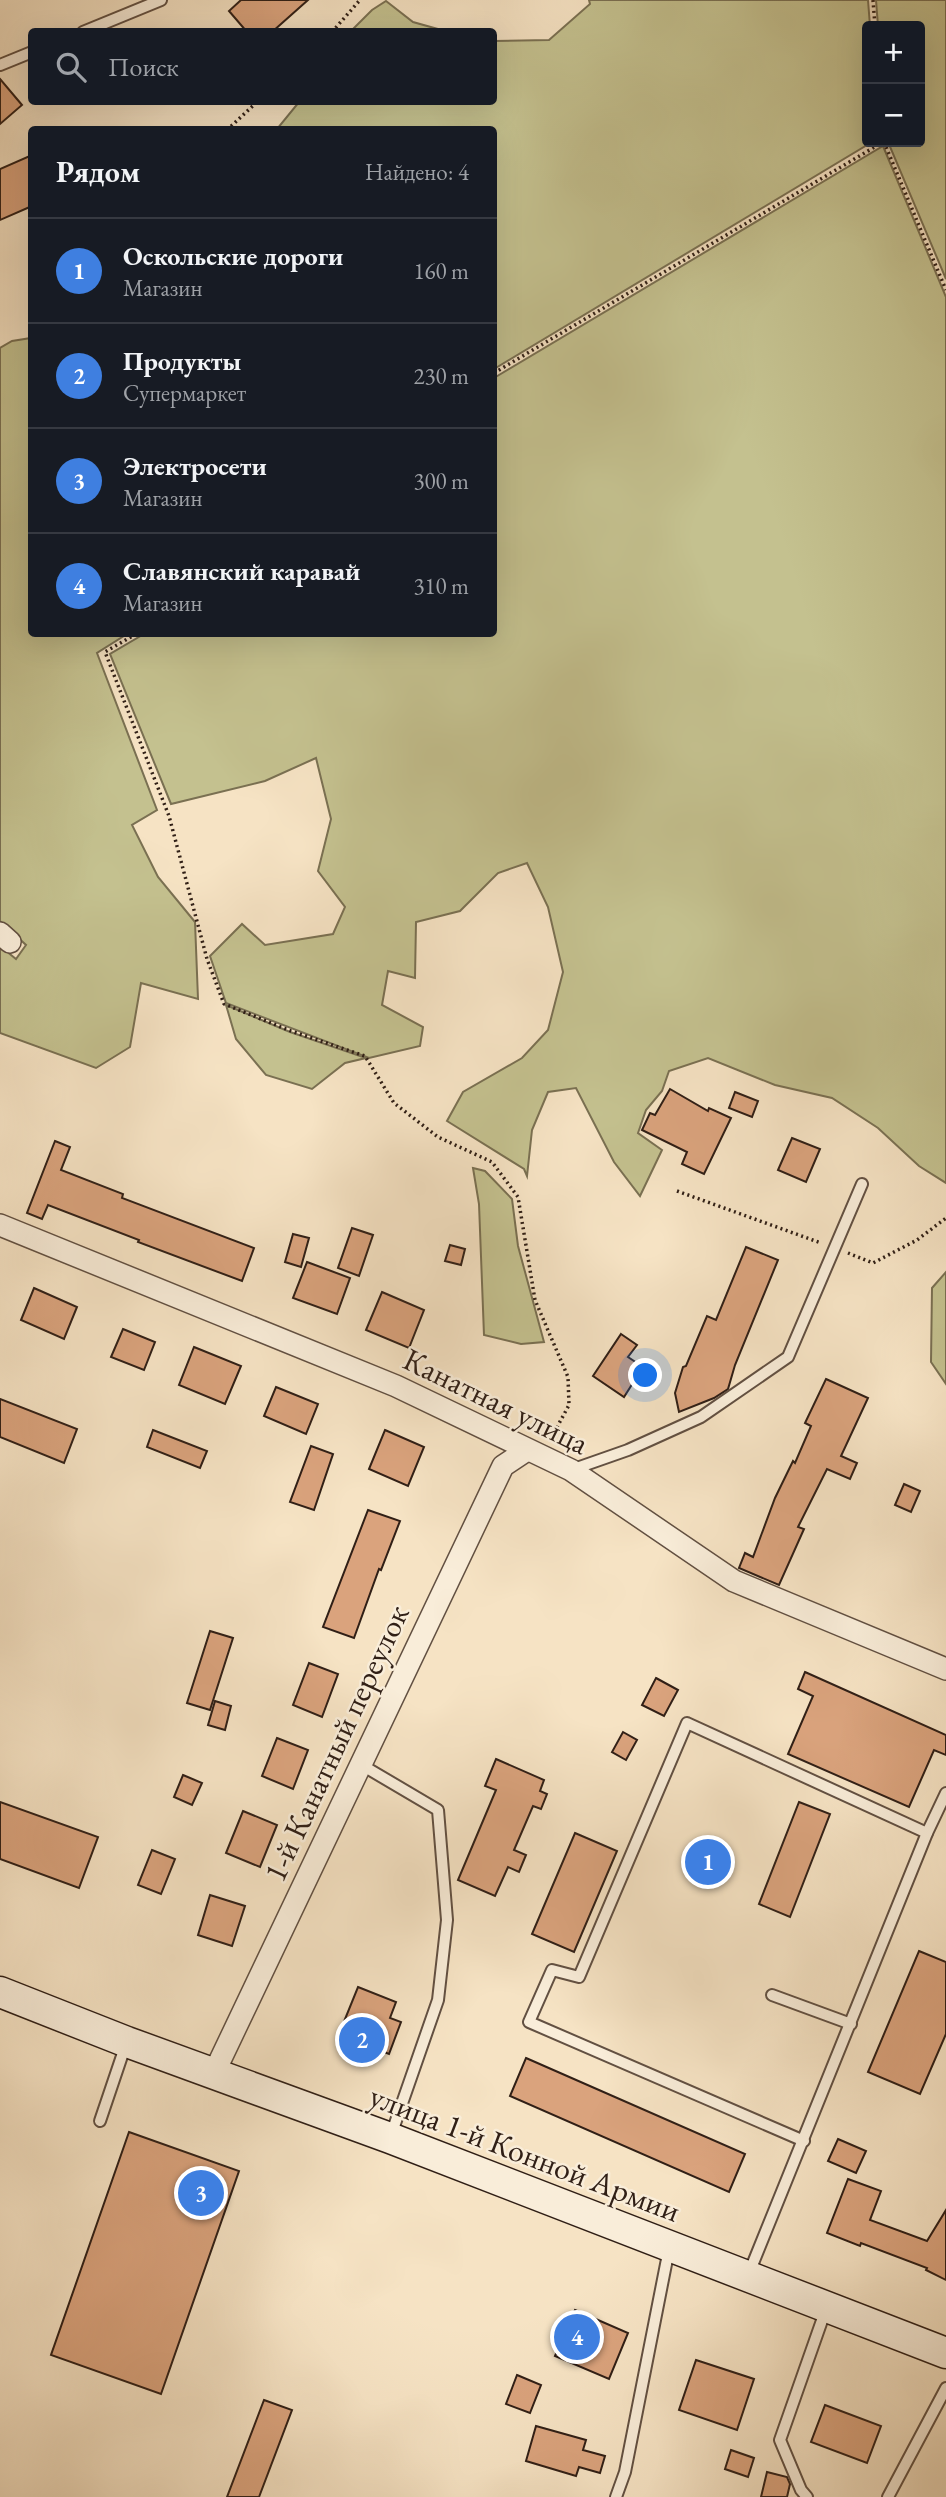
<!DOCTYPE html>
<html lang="ru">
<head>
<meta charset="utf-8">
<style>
  :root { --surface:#171b24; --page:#242831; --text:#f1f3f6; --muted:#9ea1a6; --line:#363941; --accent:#2563eb }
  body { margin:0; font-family:"EB Garamond",serif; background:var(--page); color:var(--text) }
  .controls { position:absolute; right:21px; top:21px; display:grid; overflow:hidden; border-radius:7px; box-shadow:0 7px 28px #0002 }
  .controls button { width:63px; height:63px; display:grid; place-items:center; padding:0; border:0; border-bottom:2px solid var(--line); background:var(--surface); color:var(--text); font:35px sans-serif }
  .you { position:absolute; left:646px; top:1376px; width:24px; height:24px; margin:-18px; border:5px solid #fff; border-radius:50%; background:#1a73e8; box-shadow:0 0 0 10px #1a73e833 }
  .badge { display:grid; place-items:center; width:46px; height:46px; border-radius:50%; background:var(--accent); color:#fff; font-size:23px; font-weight:700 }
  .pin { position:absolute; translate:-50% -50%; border:4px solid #fff; box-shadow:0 2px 7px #0006 }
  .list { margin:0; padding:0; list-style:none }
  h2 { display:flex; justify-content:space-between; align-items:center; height:91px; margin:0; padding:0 28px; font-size:30px }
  h2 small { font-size:23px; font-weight:400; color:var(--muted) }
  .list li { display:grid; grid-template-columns:46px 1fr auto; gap:21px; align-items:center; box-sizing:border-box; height:105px; padding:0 28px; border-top:2px solid var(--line) }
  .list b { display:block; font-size:26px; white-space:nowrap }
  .list p { margin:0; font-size:23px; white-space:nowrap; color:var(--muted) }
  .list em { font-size:23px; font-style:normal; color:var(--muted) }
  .icon { flex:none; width:38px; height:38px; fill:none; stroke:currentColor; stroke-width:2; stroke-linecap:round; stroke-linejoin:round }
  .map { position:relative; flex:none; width:946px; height:2497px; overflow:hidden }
  .search { position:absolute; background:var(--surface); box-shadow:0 7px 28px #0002; left:28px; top:28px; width:469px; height:77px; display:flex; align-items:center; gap:18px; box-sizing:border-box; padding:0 24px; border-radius:7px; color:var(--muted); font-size:26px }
  .panel { position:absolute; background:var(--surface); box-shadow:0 7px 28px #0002; left:28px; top:126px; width:469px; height:511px; border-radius:7px }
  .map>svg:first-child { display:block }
  .green { fill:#c4c18f; stroke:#7a7052; stroke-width:2 }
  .building { fill:#daa37d; stroke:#301f16; stroke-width:2 }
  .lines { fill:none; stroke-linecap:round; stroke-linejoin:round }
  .service-casing { stroke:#625042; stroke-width:14 }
  .minor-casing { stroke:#625042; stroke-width:24 }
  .secondary-casing { stroke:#301f16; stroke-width:33 }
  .path { stroke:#301f16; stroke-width:3.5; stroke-dasharray:2 3.5; stroke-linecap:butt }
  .service { stroke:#f9edd9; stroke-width:10 }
  .minor { stroke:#f9edd9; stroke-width:21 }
  .secondary { stroke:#f9edd9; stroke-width:30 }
  .labels { text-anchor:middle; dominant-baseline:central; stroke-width:5; stroke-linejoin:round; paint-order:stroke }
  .street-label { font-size:32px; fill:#301f16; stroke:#f9edd9 }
</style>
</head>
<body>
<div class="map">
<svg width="946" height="2497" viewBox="0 0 946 2497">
  <rect width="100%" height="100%" fill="#f6e3c4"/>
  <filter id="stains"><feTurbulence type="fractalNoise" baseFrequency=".00286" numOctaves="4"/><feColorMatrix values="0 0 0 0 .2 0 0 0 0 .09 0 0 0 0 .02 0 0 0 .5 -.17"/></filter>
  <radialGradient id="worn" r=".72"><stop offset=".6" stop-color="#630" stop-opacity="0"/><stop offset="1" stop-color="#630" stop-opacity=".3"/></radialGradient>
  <g class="green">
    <path d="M589 0H868L870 26H867V142H872L494 369V130L277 129 299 102H494V41L549 40 590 4Z"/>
    <path d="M876 0H946V279L888 142H920V26H878Z"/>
    <path d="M386 1 413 22 445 31H351L372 10Z"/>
    <path d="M883 146 946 297V1183L919 1166 878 1128 832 1098 775 1085 708 1058 669 1071 662 1091 646 1110 638 1133 662 1150 640 1196 614 1162 576 1088 548 1092 532 1130 527 1176 524 1169 447 1121 463 1092 522 1058 548 1030 563 972 548 907 527 863 498 873 460 911 416 922 415 978 388 971 382 1005 423 1027 420 1046 369 1058 226 1003 210 956 242 924 265 945 333 934 345 907 318 871 331 819 316 758 265 781 171 804 110 654 144 634H494V378Z"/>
    <path d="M31 338 32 634H127L97 653 157 810 132 825 158 877 195 922 198 999 141 983 130 1047 96 1068 0 1033V946L16 959 26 945 0 921V348L12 341Z"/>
    <path d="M226 1005 290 1032 366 1058 345 1063 312 1089 266 1075 236 1039Z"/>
    <path d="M473 1168 485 1171 512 1199 518 1246 544 1342 521 1344 484 1335 479 1204Z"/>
    <path d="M946 1272V1384L931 1362 932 1288Z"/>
  </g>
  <g class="building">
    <path d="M241 0H308L272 32H247L229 11Z"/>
    <path d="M0 79 22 105 0 124Z"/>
    <path d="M32 155V206L0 220V169Z"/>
    <path d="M670 1089 708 1111 709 1108 731 1118 704 1174 682 1164 687 1152 642 1130 650 1113 655 1115Z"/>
    <path d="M735 1092 758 1101 752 1117 729 1108Z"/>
    <path d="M792 1138 820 1149 806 1182 778 1170Z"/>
    <path d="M55 1141 70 1147 61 1170 123 1194 122 1198 254 1248 242 1281 138 1242 139 1240 48 1205 42 1219 27 1213Z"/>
    <path d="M352 1228 373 1235 359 1276 338 1268Z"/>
    <path d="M293 1234 309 1238 301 1267 285 1262Z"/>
    <path d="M450 1245 465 1249 461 1265 445 1261Z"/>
    <path d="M746 1247 778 1260 735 1365 728 1389 714 1398 679 1412 675 1393 683 1367 686 1366 707 1316 716 1320Z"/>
    <path d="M307 1262 350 1278 337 1314 293 1298Z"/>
    <path d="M34 1288 77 1307 64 1339 21 1320Z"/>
    <path d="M382 1292 424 1310 409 1348 366 1330Z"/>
    <path d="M123 1329 155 1342 144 1370 111 1357Z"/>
    <path d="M621 1334 637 1345 628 1357 643 1367 624 1397 593 1376Z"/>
    <path d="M194 1347 241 1366 225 1404 179 1385Z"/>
    <path d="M826 1379 868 1398 841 1456 857 1463 850 1479 827 1469 798 1527 804 1529 779 1585 739 1568 745 1553 753 1557 775 1498 793 1461 795 1463 811 1426 805 1423Z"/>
    <path d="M276 1387 318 1404 306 1434 264 1416Z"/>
    <path d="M0 1399 77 1429 64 1463 0 1437Z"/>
    <path d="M153 1430 207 1451 200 1468 147 1447Z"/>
    <path d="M385 1430 424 1447 408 1486 369 1469Z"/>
    <path d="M311 1446 333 1454 314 1510 290 1502Z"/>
    <path d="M904 1484 920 1491 911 1512 895 1505Z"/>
    <path d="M368 1510 400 1521 381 1570 379 1569 354 1638 323 1627Z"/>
    <path d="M210 1631 233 1638 210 1710 187 1703Z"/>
    <path d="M309 1663 338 1674 322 1717 293 1705Z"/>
    <path d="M805 1672 946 1735V1755L934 1750 909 1807 788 1754 813 1696 798 1689Z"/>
    <path d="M656 1678 678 1690 664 1716 642 1705Z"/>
    <path d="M215 1701 231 1706 225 1730 208 1725Z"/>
    <path d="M623 1732 637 1740 626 1760 612 1752Z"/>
    <path d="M277 1738 308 1750 293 1789 262 1776Z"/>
    <path d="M496 1759 544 1780 540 1791 547 1794 541 1809 533 1806 514 1850 526 1855 519 1872 508 1867 495 1896 458 1880 496 1790 485 1786Z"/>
    <path d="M183 1775 202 1783 192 1805 174 1797Z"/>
    <path d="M0 1802 98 1837 79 1888 0 1859Z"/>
    <path d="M799 1802 830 1814 790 1917 759 1904Z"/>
    <path d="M243 1811 277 1825 260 1867 226 1853Z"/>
    <path d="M575 1833 617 1851 574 1952 532 1934Z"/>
    <path d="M152 1850 175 1859 161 1894 138 1885Z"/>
    <path d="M210 1895 245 1906 232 1946 198 1935Z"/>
    <path d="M919 1951 946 1962V2034L920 2094 868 2072Z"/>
    <path d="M358 1987 396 2002 390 2018 401 2022 389 2054 350 2039 352 2033 341 2029Z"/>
    <path d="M526 2058 745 2154 729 2192 510 2096Z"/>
    <path d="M129 2132 239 2171 161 2394 51 2355Z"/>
    <path d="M838 2139 866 2151 856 2173 828 2161Z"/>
    <path d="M848 2179 881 2191 870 2220 927 2241 946 2210V2280L926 2270 927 2268 861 2243 860 2246 827 2233Z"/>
    <path d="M575 2310 628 2333 609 2379 555 2356Z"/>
    <path d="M696 2360 754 2379 737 2430 679 2410Z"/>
    <path d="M517 2375 541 2385 530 2413 506 2404Z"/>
    <path d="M264 2400 292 2410 259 2497H227Z"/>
    <path d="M825 2405 881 2426 867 2463 811 2442Z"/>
    <path d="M536 2426 586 2440 583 2450 605 2456 600 2473 579 2467 576 2476 526 2461Z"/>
    <path d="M731 2450 754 2458 748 2477 725 2469Z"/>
    <path d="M767 2472 787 2477 790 2484 787 2497H761Z"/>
  </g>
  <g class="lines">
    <g class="service-casing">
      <g id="service">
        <path d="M83 32 161 0"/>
        <path d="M0 65 32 52"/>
        <path d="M571 1470 628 1450 701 1417 788 1357 862 1184"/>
        <path d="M360 1764 438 1810 447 1920 438 2000 391 2135"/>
        <path d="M772 1995 851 2024"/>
        <path d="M100 2121 126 2044"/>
        <path d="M804 2141 529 2022 552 1970 579 1977 687 1723 927 1833"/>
        <path d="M749 2273 927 1833 946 1793"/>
        <path d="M616 2497 625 2472 669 2249"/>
        <path d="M807 2497 801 2490 780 2440 826 2309"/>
        <path d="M888 2497 946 2388"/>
      </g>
    </g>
    <g class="minor-casing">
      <g id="minor">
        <path d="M0 933 10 942"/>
        <path d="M0 1225 396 1386 571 1470 734 1581 946 1669"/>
        <path d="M214 2073 503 1466 527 1450"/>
      </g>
    </g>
    <g class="secondary-casing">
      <path id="secondary" d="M0 1992 127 2042 390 2138 946 2353"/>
    </g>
    <g class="path">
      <path d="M873 0 875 26"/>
      <path d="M332 32 360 0"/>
      <path d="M227 130 257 102"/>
      <path d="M884 142 946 290"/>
      <path d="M494 373 883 142"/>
      <path d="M136 634 105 652 169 816 207 959 224 1004 291 1031 365 1056 394 1103 438 1137 492 1162 518 1197 535 1300 568 1377 569 1405 556 1429 547 1435"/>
      <path d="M677 1191 821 1243"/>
      <path d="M848 1253 873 1263 917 1240 946 1218"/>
    </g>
    <use href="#service" class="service"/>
    <use href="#minor" class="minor"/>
    <use href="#secondary" class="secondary"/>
  </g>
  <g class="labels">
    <g class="street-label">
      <text transform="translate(496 1401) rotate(26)">Канатная улица</text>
      <text transform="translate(336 1743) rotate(-65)">1-й Канатный переулок</text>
      <text transform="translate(525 2153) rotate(21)">улица 1-й Конной Армии</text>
    </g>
  </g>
  <rect width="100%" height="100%" filter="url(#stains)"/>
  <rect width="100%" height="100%" fill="url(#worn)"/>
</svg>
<div class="controls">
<button>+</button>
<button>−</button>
</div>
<div class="you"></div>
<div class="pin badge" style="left:708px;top:1862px;background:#3f7fe0">1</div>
<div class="pin badge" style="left:362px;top:2040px;background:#3f7fe0">2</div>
<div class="pin badge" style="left:201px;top:2193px;background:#3f7fe0">3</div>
<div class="pin badge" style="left:577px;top:2337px;background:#3f7fe0">4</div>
<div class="search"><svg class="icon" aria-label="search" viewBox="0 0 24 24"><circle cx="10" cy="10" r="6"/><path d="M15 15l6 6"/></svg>Поиск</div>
<section class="panel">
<h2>Рядом<small>Найдено: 4</small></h2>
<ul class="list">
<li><span class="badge" style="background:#3f7fe0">1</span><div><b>Оскольские дороги</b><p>Магазин</p></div><em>160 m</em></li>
<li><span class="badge" style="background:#3f7fe0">2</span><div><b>Продукты</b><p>Супермаркет</p></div><em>230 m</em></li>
<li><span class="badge" style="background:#3f7fe0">3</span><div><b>Электросети</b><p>Магазин</p></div><em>300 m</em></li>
<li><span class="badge" style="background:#3f7fe0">4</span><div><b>Славянский каравай</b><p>Магазин</p></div><em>310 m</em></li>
</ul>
</section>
</div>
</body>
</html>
